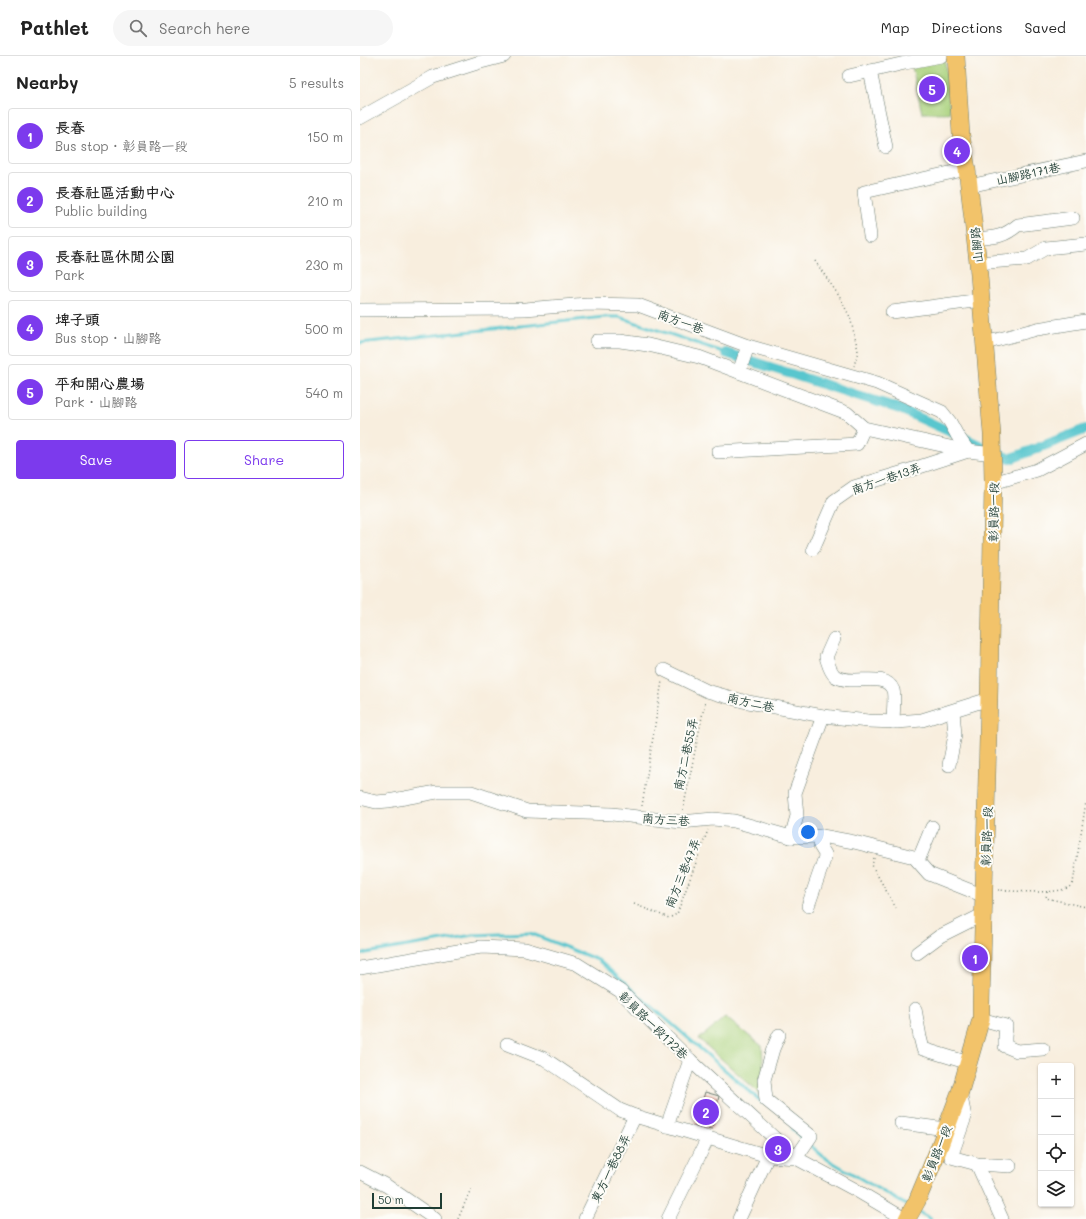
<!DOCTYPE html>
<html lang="en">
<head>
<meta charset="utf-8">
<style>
  :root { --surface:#fff; --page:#f6f6f6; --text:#222; --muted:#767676; --line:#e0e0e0; --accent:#7c3aed }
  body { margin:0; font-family:Mali,"LXGW WenKai TC",sans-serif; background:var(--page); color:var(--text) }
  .controls { position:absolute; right:12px; bottom:12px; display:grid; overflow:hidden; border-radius:4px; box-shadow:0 1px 3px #0004 }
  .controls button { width:36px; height:36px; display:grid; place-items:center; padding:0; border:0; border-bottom:1px solid var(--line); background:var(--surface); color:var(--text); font:20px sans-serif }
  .scale { position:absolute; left:12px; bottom:10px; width:70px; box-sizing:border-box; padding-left:4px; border:2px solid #1f3d34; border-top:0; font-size:11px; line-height:14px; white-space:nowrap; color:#1f3d34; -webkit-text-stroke:3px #fdfcf7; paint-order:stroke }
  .you { position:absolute; left:448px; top:776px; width:14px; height:14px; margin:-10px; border:3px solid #fff; border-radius:50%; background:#1a73e8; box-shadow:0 0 0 6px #1a73e833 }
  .badge { display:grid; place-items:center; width:26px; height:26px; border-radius:50%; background:var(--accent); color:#fff; font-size:13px; font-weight:700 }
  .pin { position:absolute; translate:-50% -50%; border:2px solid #fff; box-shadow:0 1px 4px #0006 }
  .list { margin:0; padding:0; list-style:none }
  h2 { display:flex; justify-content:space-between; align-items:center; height:52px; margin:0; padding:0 16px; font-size:17px }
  h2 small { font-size:13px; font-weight:400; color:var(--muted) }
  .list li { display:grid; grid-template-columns:26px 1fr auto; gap:12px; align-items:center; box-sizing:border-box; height:56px; margin:0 8px 8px; padding:0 8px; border:1px solid var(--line); border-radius:4px }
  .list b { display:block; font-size:15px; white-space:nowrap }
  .list p { margin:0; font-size:13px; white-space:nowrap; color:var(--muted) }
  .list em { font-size:13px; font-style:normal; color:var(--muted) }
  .actions { display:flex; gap:8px; padding:12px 16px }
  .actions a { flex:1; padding:9px 0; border:1px solid var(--accent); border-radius:4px; text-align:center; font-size:14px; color:var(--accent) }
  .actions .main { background:var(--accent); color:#fff }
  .icon { flex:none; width:22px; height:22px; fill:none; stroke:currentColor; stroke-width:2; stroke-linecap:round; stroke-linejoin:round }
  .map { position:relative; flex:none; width:726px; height:1163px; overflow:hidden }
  header { display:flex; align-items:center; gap:24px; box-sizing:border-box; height:56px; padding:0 20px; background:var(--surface); border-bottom:1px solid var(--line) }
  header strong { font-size:19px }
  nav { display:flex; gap:22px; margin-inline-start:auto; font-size:14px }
  .search { width:280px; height:36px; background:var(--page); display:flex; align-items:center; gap:10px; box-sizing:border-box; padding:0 14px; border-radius:22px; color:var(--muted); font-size:15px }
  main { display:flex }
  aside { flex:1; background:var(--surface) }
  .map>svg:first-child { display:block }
  .green { fill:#a9d17b; stroke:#648758 }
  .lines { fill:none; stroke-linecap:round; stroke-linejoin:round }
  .stream { stroke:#59c6ce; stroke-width:3 }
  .canal { stroke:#59c6ce; stroke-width:10 }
  .building { fill:#f6a399 }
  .minor-casing { stroke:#6b7b70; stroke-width:14 }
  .major-casing { stroke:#6b7b70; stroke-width:18 }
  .path { stroke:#6b7b70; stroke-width:1.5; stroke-dasharray:1 3; stroke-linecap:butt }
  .minor { stroke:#fff; stroke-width:13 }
  .major { stroke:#f2c36a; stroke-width:17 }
  .labels { text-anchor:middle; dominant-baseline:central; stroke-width:4; stroke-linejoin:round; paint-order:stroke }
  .street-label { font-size:12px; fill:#1f3d34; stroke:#fdfcf7 }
</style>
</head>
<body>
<header>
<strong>Pathlet</strong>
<div class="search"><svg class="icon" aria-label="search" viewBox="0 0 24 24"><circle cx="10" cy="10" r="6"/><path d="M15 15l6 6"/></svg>Search here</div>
<nav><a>Map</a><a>Directions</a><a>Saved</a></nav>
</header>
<main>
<aside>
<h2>Nearby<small>5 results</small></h2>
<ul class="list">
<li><span class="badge">1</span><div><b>長春</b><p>Bus stop · 彰員路一段</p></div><em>150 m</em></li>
<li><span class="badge">2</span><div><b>長春社區活動中心</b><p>Public building</p></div><em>210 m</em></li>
<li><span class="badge">3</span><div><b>長春社區休閒公園</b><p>Park</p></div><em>230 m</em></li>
<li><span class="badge">4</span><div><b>埤子頭</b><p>Bus stop · 山腳路</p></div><em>500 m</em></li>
<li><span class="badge">5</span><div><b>平和開心農場</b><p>Park · 山腳路</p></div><em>540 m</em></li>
</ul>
<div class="actions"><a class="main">Save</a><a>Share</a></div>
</aside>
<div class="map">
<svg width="726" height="1163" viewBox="0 0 726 1163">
  <rect width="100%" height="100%" fill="#fdfcf7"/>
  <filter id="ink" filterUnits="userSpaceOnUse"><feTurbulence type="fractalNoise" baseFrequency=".025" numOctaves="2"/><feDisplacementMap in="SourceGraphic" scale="8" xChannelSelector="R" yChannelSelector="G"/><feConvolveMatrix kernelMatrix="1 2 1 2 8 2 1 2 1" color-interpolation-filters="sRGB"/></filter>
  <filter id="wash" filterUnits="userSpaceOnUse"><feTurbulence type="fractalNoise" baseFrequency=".012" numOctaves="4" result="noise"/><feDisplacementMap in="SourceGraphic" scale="16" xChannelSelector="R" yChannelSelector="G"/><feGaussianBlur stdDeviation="0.9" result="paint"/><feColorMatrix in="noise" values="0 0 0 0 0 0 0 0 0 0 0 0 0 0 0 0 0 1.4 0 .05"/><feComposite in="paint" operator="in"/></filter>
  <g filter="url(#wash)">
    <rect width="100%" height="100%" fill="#f8eede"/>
    <g class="green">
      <path d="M585 4 590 57H562L552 10Z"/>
      <path d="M365 961 402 990 405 1042 339 983Z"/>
    </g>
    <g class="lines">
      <g class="stream">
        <path d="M0 287 245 261H259L366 297"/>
        <path d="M0 898 113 879 170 877 238 904 402 1046"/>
        <path d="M432 1073 444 1084"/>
        <path d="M450 1089 465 1102 548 1150"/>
        <path d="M557 1155 571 1163"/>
      </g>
      <path class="canal" d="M366 297 540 353 650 403 726 373"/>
    </g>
    <g id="blocks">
      <path class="building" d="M345 1036 359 1040 352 1073 335 1070 340 1043H343Z"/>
    </g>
  </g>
  <g filter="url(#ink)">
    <use href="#blocks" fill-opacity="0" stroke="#6b7b70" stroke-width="1"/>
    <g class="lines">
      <g class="minor-casing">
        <g id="minor">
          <path d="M510 15 526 91"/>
          <path d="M489 20 545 7 581 0"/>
          <path d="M0 62 73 21 117 7 144 0"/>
          <path d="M609 130 726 105"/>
          <path d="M510 180 504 136 607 113"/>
          <path d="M616 183C635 181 642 182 658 169L713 162"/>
          <path d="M618 207 667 203 686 192 726 188"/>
          <path d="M0 254 165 253 227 248 278 249 388 290 517 327 582 356 590 366 597 379 608 395 633 398"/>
          <path d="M532 256 621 244"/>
          <path d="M237 285H260L288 289 339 301 487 357 504 372 608 395"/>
          <path d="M625 287 677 273 726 265"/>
          <path d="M379 316 388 290"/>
          <path d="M358 396 497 388 504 372"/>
          <path d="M633 427 677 414 726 388"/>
          <path d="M453 493 474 445 494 431 547 415 608 395"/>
          <path d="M474 583 466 601C468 607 470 616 475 620 491 631 525 614 533 634 535 640 533 659 533 666"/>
          <path d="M304 614 347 635 383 645 463 660 508 665 537 666 562 664 629 643"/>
          <path d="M589 709 595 679 593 655"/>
          <path d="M0 742 16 746 28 745 77 736H111L167 755 252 758 321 766 353 763 374 765 431 781 462 780 494 786 554 801 569 818 624 840"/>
          <path d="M431 781 437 760 435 737 463 660"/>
          <path d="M558 805 572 771"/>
          <path d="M448 850 465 801V798L460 790 462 780"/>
          <path d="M557 897 580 880 624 858"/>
          <path d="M0 912 121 891 165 893 217 908 260 935 330 1004 436 1102 494 1133 545 1163"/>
          <path d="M555 953 560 981 563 993 609 1007"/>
          <path d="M621 963 646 970 645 981V990L657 995 683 993"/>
          <path d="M147 988 185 1003 260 1054 275 1060 408 1100 436 1102 451 1080 406 1044 404 1024 413 993 419 979"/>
          <path d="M600 1036 605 1061 591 1101 617 1108 650 1110"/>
          <path d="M541 1067 586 1073"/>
          <path d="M307 1070 330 1004"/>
          <path d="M617 1108 642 1163"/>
          <path d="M0 1116 27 1130 75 1163"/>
          <path d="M225 1163 275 1060"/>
          <path d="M308 1163 348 1082"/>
          <path d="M379 1163 408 1100"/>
        </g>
      </g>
      <g class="major-casing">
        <path id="major" d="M547 1163 557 1145 577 1097 600 1036 621 963V948L629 643 633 427 632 378 618 207 607 113 601 79 596 0"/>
      </g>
      <g class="path">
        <path d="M455 205 479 240 490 261 497 290 498 295 494 310"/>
        <path d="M282 750 302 625"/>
        <path d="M323 754 345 646"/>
        <path d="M514 802 512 809 515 815 536 852"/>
        <path d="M638 834C653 835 697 839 709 831 711 830 712 828 713 827L726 746"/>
        <path d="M687 836 686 842 726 851"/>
        <path d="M274 848 309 862 317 858 348 774"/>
        <path d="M98 1163 111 1133"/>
      </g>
      <use href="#minor" class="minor"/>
      <use href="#major" class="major"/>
    </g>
  </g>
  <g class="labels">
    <g class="street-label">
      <text transform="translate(668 117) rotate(-12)">山腳路171巷</text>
      <text transform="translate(616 189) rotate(-96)">山腳路</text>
      <text transform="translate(321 265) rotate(20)">南方一巷</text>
      <text transform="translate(526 422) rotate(-19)">南方一巷13弄</text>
      <text transform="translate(633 456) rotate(-89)">彰員路一段</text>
      <text transform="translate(391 646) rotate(13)">南方二巷</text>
      <text transform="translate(325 698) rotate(-78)">南方二巷55弄</text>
      <text transform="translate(306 763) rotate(4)">南方三巷</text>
      <text transform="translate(626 780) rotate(-88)">彰員路一段</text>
      <text transform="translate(322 817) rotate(-68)">南方三巷47弄</text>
      <text transform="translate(294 969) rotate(44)">彰員路一段172巷</text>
      <text transform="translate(576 1097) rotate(-68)">彰員路一段</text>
      <text transform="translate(250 1112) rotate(-64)">東方一巷88弄</text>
    </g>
  </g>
</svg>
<div class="controls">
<button>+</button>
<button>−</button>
<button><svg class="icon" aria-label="locate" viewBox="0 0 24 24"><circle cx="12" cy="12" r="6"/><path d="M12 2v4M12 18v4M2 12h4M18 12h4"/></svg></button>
<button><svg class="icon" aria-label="layers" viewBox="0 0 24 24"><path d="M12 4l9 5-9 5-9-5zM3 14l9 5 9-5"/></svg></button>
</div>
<div class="scale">50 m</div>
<div class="you"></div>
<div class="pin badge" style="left:615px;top:902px">1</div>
<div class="pin badge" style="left:346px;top:1056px">2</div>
<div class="pin badge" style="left:418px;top:1093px">3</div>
<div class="pin badge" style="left:597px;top:95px">4</div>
<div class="pin badge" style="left:572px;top:33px">5</div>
</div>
</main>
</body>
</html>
